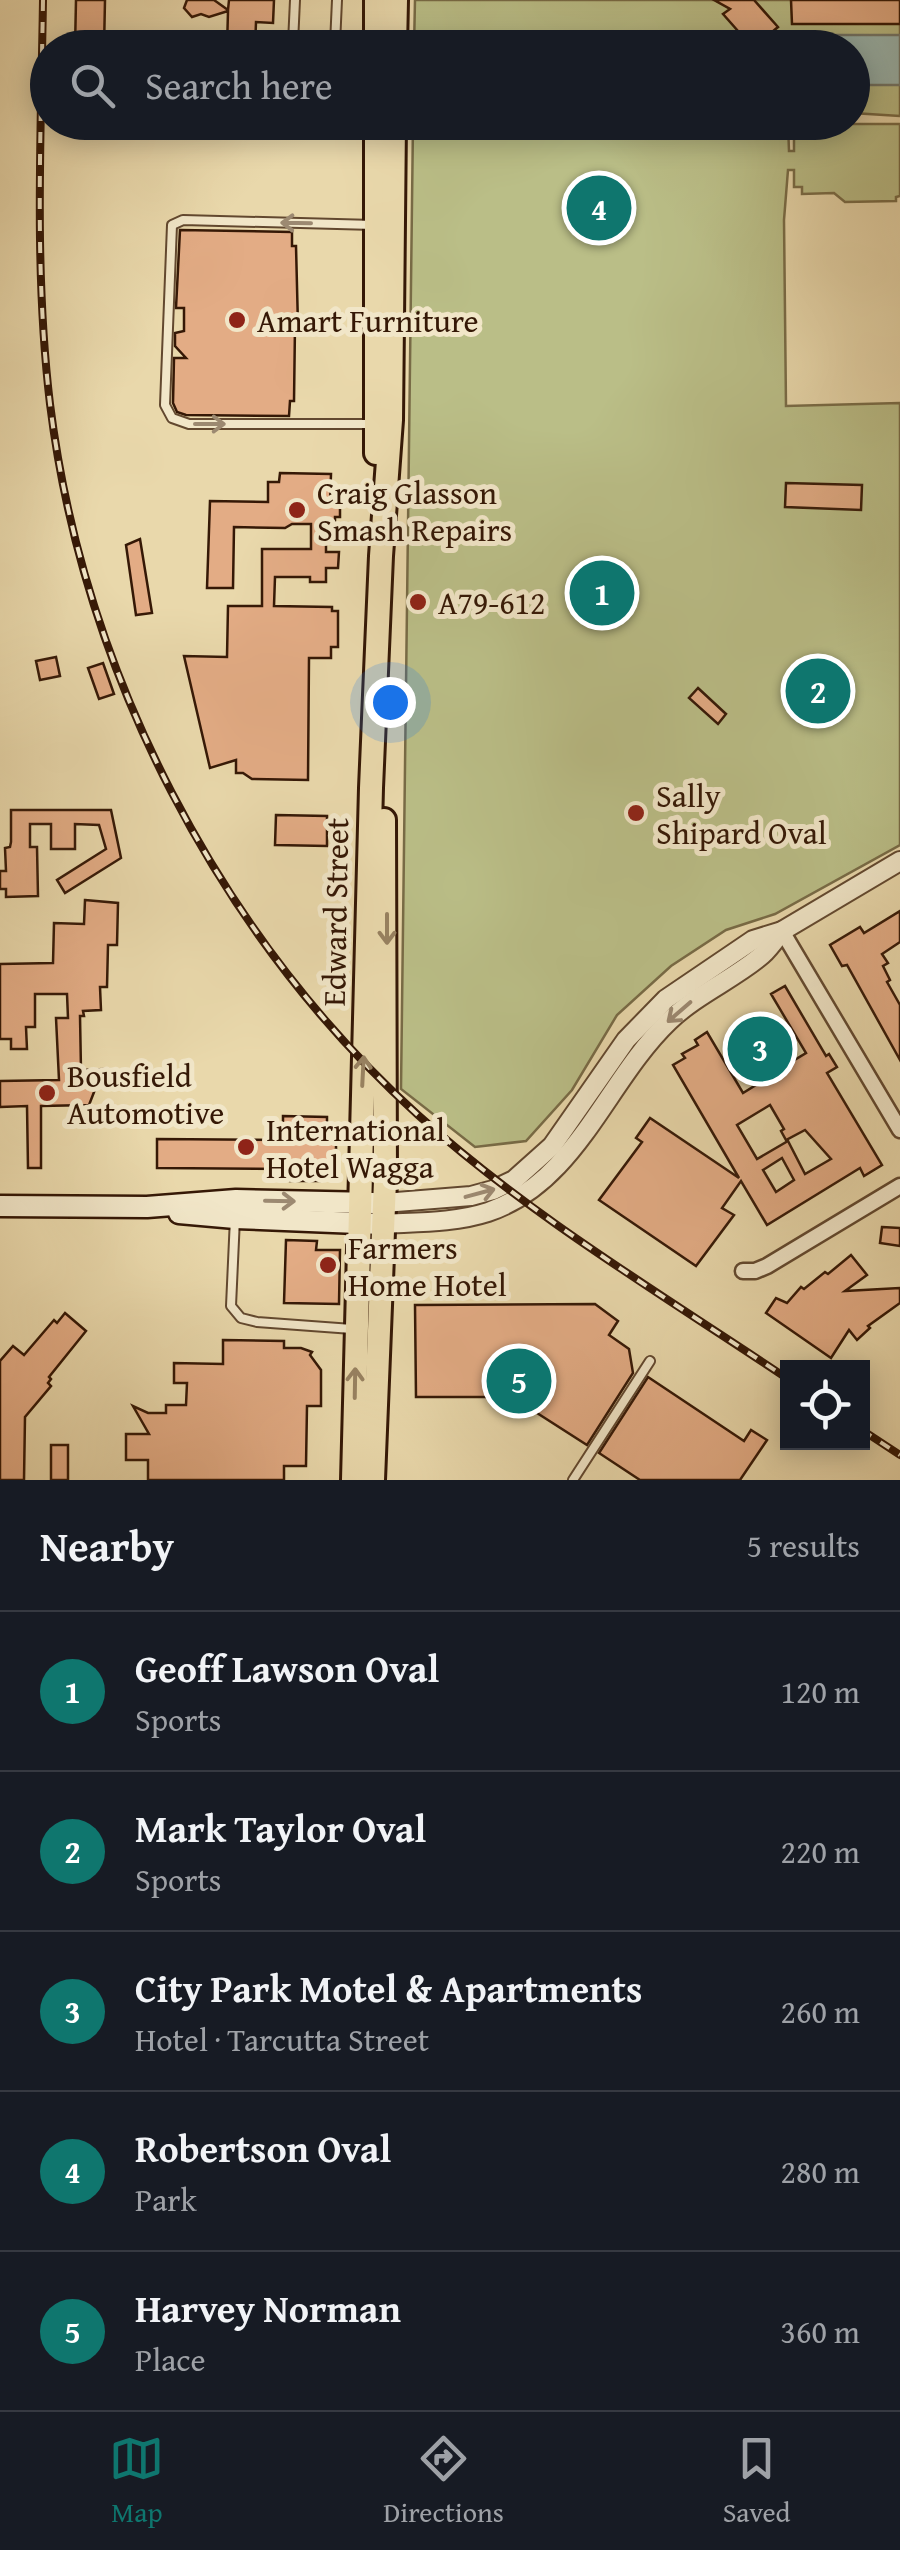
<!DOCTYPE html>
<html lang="en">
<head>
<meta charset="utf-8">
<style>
  :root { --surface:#171b24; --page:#20242c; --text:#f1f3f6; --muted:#9ea1a6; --line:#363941; --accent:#0f766e }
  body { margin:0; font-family:"Gentium Book Plus",serif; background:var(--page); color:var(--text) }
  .controls { position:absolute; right:30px; bottom:30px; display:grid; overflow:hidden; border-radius:0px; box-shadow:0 5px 25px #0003 }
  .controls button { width:90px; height:90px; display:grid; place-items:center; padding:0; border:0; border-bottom:2px solid var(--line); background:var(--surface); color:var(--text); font:50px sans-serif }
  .you { position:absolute; left:390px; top:702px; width:35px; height:35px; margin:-25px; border:8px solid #fff; border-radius:50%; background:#1a73e8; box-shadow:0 0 0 15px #1a73e833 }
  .badge { display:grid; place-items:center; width:65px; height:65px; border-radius:50%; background:var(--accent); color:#fff; font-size:32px; font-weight:700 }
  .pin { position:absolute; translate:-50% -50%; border:5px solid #fff; box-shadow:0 2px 10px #0006 }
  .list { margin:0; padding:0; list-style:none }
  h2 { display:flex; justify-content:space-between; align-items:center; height:130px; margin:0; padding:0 40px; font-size:42px }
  h2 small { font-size:32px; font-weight:400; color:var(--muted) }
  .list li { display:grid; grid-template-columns:65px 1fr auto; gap:30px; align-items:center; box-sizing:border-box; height:160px; padding:0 40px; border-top:2px solid var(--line) }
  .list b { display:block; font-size:38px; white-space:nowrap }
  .list p { margin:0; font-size:32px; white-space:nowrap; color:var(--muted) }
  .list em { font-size:32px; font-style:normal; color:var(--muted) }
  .icon { flex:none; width:55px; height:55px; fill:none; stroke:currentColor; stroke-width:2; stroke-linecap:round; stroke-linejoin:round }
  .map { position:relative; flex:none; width:900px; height:1480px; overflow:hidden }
  .search { position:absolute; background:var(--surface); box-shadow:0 5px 25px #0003; left:30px; right:30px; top:30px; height:110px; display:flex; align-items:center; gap:25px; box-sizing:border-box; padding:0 35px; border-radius:55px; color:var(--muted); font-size:38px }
  .sheet { height:930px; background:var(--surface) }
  nav { display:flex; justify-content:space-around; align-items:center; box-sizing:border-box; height:140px; border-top:2px solid var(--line); background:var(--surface); font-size:28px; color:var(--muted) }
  nav a { display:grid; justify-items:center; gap:5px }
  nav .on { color:var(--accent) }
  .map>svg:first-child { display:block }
  .green { fill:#babe87; stroke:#786b46; stroke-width:2.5 }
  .water { fill:#9ab8b2; stroke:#72786d; stroke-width:2.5 }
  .building { fill:#e3ac85; stroke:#351806; stroke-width:2.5; fill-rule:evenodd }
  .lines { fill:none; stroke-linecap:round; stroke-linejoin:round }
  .service-casing { stroke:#62482f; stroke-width:12 }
  .minor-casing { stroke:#62482f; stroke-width:19 }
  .tertiary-casing { stroke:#62482f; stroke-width:22 }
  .secondary-casing { stroke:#351806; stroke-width:25 }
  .trunk-casing { stroke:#351806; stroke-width:28 }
  .service { stroke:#f1e6c8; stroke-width:8 }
  .minor { stroke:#f1e6c8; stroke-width:14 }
  .tertiary { stroke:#f1e6c8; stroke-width:18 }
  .secondary { stroke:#f1e6c8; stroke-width:20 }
  .trunk { stroke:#e9d8ab; stroke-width:22 }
  .rail-casing { stroke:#351806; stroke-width:8 }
  .rail { stroke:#f1e6c8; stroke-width:4; stroke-dasharray:11; stroke-linecap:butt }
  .oneway { stroke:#9c8971 }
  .oneway2 { stroke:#988261 }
  .poi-dot { fill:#8f2418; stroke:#f1e6c8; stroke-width:4 }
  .labels { text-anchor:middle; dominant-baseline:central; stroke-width:10; stroke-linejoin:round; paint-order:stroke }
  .poi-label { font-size:32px; fill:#351806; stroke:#f1e6c8; text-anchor:start }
  .street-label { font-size:32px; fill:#351806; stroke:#f1e6c8 }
</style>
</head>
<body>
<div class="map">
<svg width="900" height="1480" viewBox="0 0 900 1480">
  <rect width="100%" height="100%" fill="#e9d8ab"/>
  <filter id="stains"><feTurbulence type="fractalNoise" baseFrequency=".002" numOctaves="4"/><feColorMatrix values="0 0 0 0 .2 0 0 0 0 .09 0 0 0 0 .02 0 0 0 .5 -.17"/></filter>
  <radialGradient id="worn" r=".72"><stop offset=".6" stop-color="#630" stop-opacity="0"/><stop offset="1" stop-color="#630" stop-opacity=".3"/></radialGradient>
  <g class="green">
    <path d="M415 0H900V116L853 113 852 48H414Z"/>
    <path d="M853 115 854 124H900V196L896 197V201L845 202 834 193 802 194V187H794V170H788L784 220 786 406 900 403V845L775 914 726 930 671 966 617 1015 572 1090 526 1141 475 1147 401 1089 413 123H788L789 151H794V123L852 122Z"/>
  </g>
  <path class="water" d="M812 35H900V85H853L852 48 812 47Z"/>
  <g class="building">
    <path d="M76 0H105L104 48H75Z"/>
    <path d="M187 0H214L228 10 229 0H274L273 23 256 22 255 48H227L228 11 209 17 201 14 192 17 184 8Z"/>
    <path d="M714 0H754L778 27 753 48 723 14 730 9Z"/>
    <path d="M791 0H900V24H792Z"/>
    <path d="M180 230 292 232V246H296L298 326H295L294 401H290L289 416 186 415 177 412 173 403 174 358H186L175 346V333L184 331V308H176Z"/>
    <path d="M280 473 331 474 330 503H340V517H335V524H326V552H339L338 568H326V582H310V577H275L274 606 332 607V611H338V647H331V658H309L308 780 252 779 243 773H236V760L210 768 184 656 227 657 228 606H262V549H311V524H292L285 528 234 527 233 588H207L210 501 268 502V482H279Z"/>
    <path d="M786 483 862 485 861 510 785 507Z"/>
    <path d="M140 539 152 613 136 615 126 545Z"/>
    <path d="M56 657 60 676 40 680 36 661Z"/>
    <path d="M103 663 114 694 99 699 88 668Z"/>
    <path d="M698 688 726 714 718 724 689 698Z"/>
    <path d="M11 810H111L121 858 65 893 57 880 106 849 99 825 75 824V849H51V824H30V847H37L38 896 6 897V889H0V871H6L5 848 10 847 11 842Z"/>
    <path d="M276 815 327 816V846L275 845Z"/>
    <path d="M85 900 118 903 117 945H108L107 987H100L101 1010 83 1011 84 1016H80L81 1070 103 1069 89 1105 41 1106V1168H28L27 1106 0 1107V1081L59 1080 56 1018H68L67 994H35V1027H26L27 1049H11V1039H0V964L53 963 54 923 84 924Z"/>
    <path d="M900 911V942L882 954 888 963 883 966 890 980 887 982 900 1005V1060L847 965 842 966 830 945 860 927 864 933Z"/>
    <path d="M785 986 826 1056 829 1054 837 1067 827 1073 882 1165 864 1176 860 1168 767 1225 741 1181 722 1208 734 1215 696 1266 599 1200 642 1142 636 1138 650 1118 739 1178 673 1065 685 1058 682 1054 698 1045 695 1040 707 1032 743 1093 769 1077 764 1069 777 1062 781 1068 806 1053 771 994ZM770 1105 784 1129 781 1131 786 1140 805 1130 831 1159 805 1174 788 1141 757 1159 737 1125ZM782 1158 794 1180 776 1192 763 1170Z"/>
    <path d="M283 1116 327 1117V1130H336V1154H329L328 1171H320V1181H290V1169L157 1168V1139L283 1140Z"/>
    <path d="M882 1227 900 1228V1246L880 1243Z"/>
    <path d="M286 1240 317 1241 316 1250H340L339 1304 284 1303Z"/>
    <path d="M851 1255 867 1275 845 1291 900 1288V1303L868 1326 870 1328 857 1340 849 1330 831 1358 766 1313 776 1298 787 1303 801 1287 804 1289 825 1272 828 1274Z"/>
    <path d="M595 1304 618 1321 609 1335 629 1349 633 1373 587 1445 512 1397H416L415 1305Z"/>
    <path d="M65 1313 86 1331 49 1377 51 1379 48 1383 51 1386 25 1417 24 1480H0V1361L13 1346 24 1355 54 1320 57 1323Z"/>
    <path d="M223 1340 284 1341V1348H301L312 1352 310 1355 321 1370V1406H307L306 1466H284V1480H148V1460H126V1434H149L133 1406 148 1413H166V1405H186L187 1383H174V1363L223 1364Z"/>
    <path d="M648 1377 744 1441 751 1430 767 1440 740 1480H640L599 1453Z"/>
    <rect x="51" y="1445" width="17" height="35"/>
  </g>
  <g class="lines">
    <g class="service-casing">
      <g id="service">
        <path d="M295 0 293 43 335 44 337 0"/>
        <path d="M373 424H189L172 418 165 405 172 225 183 220 374 225"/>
        <path d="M235 1218 231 1306 241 1318 257 1322 352 1329"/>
        <path d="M573 1480 650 1361"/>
      </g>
    </g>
    <g class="minor-casing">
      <g id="minor">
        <path d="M782 931 900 1130"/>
        <path d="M743 1271H755L767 1266 900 1186"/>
      </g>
    </g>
    <g class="tertiary-casing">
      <g id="tertiary">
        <path d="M384 1203 471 1196 493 1190 514 1180 552 1146 626 1040 666 999 753 940 782 931 900 861"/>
        <path d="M382 1224C418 1222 454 1223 488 1212 577 1182 606 1081 669 1021 697 994 734 979 762 955 769 949 776 939 782 931"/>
      </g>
    </g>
    <g class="secondary-casing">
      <g id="secondary">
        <path d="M0 1206 147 1207 236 1200 373 1203"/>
        <path d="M179 1213 235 1218 382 1224"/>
      </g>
    </g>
    <g class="trunk-casing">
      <g id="trunk">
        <path d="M376 48V0"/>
        <path d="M395 48 396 0"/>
        <path d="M376 122V453"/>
        <path d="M353 1480 371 788 381 556 391 420 394 122"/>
        <path d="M373 1480 385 1181 384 820"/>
      </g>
    </g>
    <use href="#service" class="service"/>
    <use href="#minor" class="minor"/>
    <use href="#tertiary" class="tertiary"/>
    <use href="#secondary" class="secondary"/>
    <use href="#trunk" class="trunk"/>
    <g class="rail-casing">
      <g id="rail">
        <path d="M43 0C41 134 34 270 50 404 83 671 218 934 418 1115 530 1216 663 1295 788 1379"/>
        <path d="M862 1430 900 1455"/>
      </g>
    </g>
    <use href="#rail" class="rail"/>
  </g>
  <defs><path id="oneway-shaft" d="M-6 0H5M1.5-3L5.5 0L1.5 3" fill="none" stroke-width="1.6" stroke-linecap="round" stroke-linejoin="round" transform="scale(2.5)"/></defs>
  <g class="oneway">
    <use href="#oneway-shaft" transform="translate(296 223) rotate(-179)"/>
    <use href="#oneway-shaft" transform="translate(210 424)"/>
    <use href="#oneway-shaft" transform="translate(679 1012) rotate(139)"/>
    <use href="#oneway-shaft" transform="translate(480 1193) rotate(-15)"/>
    <use href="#oneway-shaft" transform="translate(280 1201) rotate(1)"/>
  </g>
  <g class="oneway2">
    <use href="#oneway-shaft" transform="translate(387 929) rotate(90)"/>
    <use href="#oneway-shaft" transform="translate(363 1071) rotate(-87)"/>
    <use href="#oneway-shaft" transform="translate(355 1383) rotate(-89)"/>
  </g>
  <g class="poi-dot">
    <circle cx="237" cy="320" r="10"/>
    <circle cx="297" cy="510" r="10"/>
    <circle cx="418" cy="602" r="10"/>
    <circle cx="636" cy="813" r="10"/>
    <circle cx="47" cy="1093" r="10"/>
    <circle cx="246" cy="1147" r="10"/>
    <circle cx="328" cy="1265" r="10"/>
  </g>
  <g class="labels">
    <g class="poi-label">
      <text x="257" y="320">Amart Furniture</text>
      <text x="317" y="492">Craig Glasson<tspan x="317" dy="37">Smash Repairs</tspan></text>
      <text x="438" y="602">A79-612</text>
      <text x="656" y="795">Sally<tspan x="656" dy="37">Shipard Oval</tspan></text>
      <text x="67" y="1075">Bousfield<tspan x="67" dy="37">Automotive</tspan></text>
      <text x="266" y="1129">International<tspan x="266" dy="37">Hotel Wagga</tspan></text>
      <text x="348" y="1247">Farmers<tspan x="348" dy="37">Home Hotel</tspan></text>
    </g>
    <g class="street-label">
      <text transform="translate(335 912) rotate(-89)">Edward Street</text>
    </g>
  </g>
  <rect width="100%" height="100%" filter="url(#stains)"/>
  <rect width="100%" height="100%" fill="url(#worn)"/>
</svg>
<div class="controls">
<button><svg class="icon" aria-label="locate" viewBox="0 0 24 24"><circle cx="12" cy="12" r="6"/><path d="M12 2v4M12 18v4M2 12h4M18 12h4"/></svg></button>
</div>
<div class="you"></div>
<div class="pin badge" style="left:602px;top:593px">1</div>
<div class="pin badge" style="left:818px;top:691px">2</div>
<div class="pin badge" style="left:760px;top:1049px">3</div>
<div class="pin badge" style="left:599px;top:208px">4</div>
<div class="pin badge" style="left:519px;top:1381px">5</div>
<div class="search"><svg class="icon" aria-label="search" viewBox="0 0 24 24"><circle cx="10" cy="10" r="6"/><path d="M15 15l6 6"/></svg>Search here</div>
</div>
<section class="sheet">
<h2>Nearby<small>5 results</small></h2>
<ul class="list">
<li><span class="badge">1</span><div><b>Geoff Lawson Oval</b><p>Sports</p></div><em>120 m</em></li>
<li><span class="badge">2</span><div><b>Mark Taylor Oval</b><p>Sports</p></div><em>220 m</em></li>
<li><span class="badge">3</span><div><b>City Park Motel &amp; Apartments</b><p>Hotel · Tarcutta Street</p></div><em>260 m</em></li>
<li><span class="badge">4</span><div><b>Robertson Oval</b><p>Park</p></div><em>280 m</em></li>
<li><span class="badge">5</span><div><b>Harvey Norman</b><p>Place</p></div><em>360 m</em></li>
</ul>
</section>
<nav>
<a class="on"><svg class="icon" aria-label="map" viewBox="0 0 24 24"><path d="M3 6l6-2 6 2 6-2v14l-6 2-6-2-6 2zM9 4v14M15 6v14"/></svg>Map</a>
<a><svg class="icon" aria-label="directions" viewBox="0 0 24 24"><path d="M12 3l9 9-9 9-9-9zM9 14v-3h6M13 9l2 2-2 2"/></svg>Directions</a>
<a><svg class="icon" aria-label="saved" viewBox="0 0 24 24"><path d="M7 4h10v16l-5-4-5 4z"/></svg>Saved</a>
</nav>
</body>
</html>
